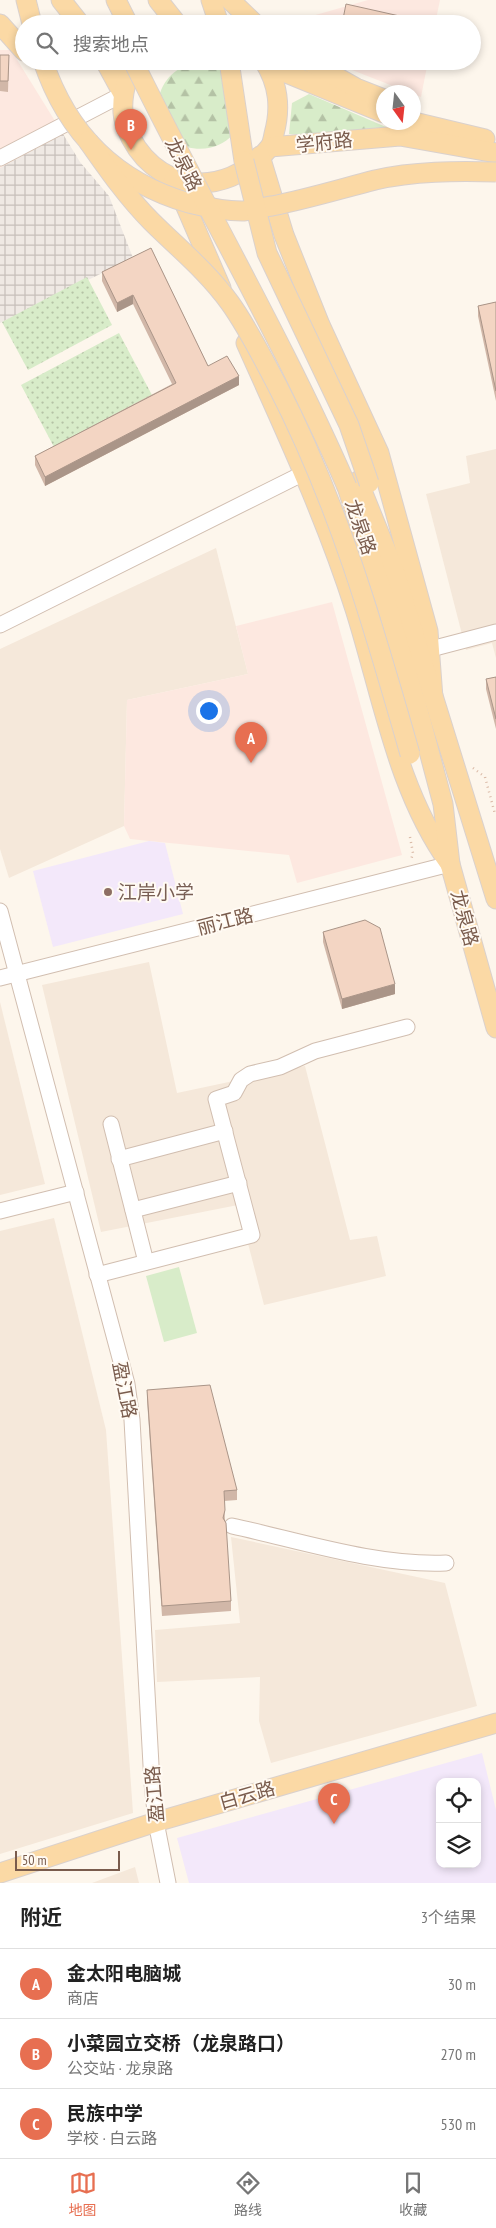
<!DOCTYPE html>
<html lang="zh">
<head>
<meta charset="utf-8">
<style>
  :root { --surface:#fff; --page:#f6f6f6; --text:#222; --muted:#767676; --line:#e0e0e0; --accent:#e76f51 }
  body { margin:0; font-family:"PT Sans Narrow","Noto Sans SC",sans-serif; background:var(--page); color:var(--text) }
  .controls { position:absolute; right:15px; bottom:15px; display:grid; overflow:hidden; border-radius:10px; box-shadow:0 2px 8px #0003 }
  .controls button { width:45px; height:45px; display:grid; place-items:center; padding:0; border:0; border-bottom:1px solid var(--line); background:var(--surface); color:var(--text); font:25px sans-serif }
  .compass { position:absolute; left:376px; top:85px; width:45px; height:45px; border-radius:50%; background:var(--surface); box-shadow:0 2px 8px #0003; rotate:165deg }
  .scale { position:absolute; left:15px; bottom:12px; width:105px; box-sizing:border-box; padding-left:5px; border:2px solid #7a5c4d; border-top:0; font-size:14px; line-height:18px; white-space:nowrap; color:#7a5c4d; -webkit-text-stroke:4px #fffaf3; paint-order:stroke }
  .you { position:absolute; left:208px; top:710px; width:18px; height:18px; margin:-12px; border:4px solid #fff; border-radius:50%; background:#1a73e8; box-shadow:0 0 0 8px #1a73e833 }
  .badge { display:grid; place-items:center; width:32px; height:32px; border-radius:50%; background:var(--accent); color:#fff; font-size:16px; font-weight:700 }
  .pin { position:absolute; translate:-50% -41px; filter:drop-shadow(0 1px 2px #0008) }
  .pin::after { content:''; position:absolute; top:26px; width:18px; height:15px; background:inherit; clip-path:polygon(0 0,100% 0,50% 100%) }
  .list { margin:0; padding:0; list-style:none }
  h2 { display:flex; justify-content:space-between; align-items:center; height:65px; margin:0; padding:0 20px; font-size:21px }
  h2 small { font-size:16px; font-weight:400; color:var(--muted) }
  .list li { display:grid; grid-template-columns:32px 1fr auto; gap:15px; align-items:center; box-sizing:border-box; height:70px; padding:0 20px; border-top:1px solid var(--line) }
  .list b { display:block; font-size:19px; white-space:nowrap }
  .list p { margin:0; font-size:16px; white-space:nowrap; color:var(--muted) }
  .list em { font-size:16px; font-style:normal; color:var(--muted) }
  .icon { flex:none; width:28px; height:28px; fill:none; stroke:currentColor; stroke-width:2; stroke-linecap:round; stroke-linejoin:round }
  .map { position:relative; flex:none; width:496px; height:1883px; overflow:hidden }
  .search { position:absolute; background:var(--surface); box-shadow:0 2px 8px #0003; left:15px; right:15px; top:15px; height:55px; display:flex; align-items:center; gap:12px; box-sizing:border-box; padding:0 18px; border-radius:28px; color:var(--muted); font-size:19px }
  .sheet { height:275px; background:var(--surface) }
  nav { display:flex; justify-content:space-around; align-items:center; box-sizing:border-box; height:70px; border-top:1px solid var(--line); background:var(--surface); font-size:14px; color:var(--muted) }
  nav a { display:grid; justify-items:center; gap:2px }
  nav .on { color:var(--accent) }
  .map>svg:first-child { display:block }
  .residential { fill:#f5e8da }
  .commercial { fill:#fde8e0 }
  .industrial { fill:url(#industrial-grid) }
  .education { fill:#f3e8fa; fill-rule:evenodd }
  .grass { fill:#d8ecc9 }
  .forest { fill:url(#forest-firs) }
  .park { fill:url(#park-dots) }
  .lines { fill:none; stroke-linecap:round; stroke-linejoin:round }
  .minor-casing { stroke:#d1beb0; stroke-width:17 }
  .major-casing { stroke:#dad1cd; stroke-width:21 }
  .path { stroke:#d9b8a5; stroke-width:2.5; stroke-dasharray:1 4; stroke-linecap:butt }
  .minor { stroke:#fff; stroke-width:15 }
  .major { stroke:#fbd9a5; stroke-width:19 }
  .major-bridge-casing { stroke:#dad1cd; stroke-width:21; stroke-linecap:butt }
  .major-bridge { stroke:#fbd9a5; stroke-width:19 }
  .wall { fill:#d1b7a8 }
  .shaded-wall { fill:#aa9588 }
  .building { fill:#f3d5c3; stroke:#aa9588 }
  .education-dot { fill:#8d6e63; stroke:#fffaf3; stroke-width:2 }
  .labels { text-anchor:middle; dominant-baseline:central; stroke-width:4; stroke-linejoin:round; paint-order:stroke }
  .street-label { font-size:19px; fill:#7a5c4d; stroke:#fffaf3 }
  .education-label { font-size:19px; fill:#785e54; stroke:#fffaf3; text-anchor:start }
</style>
</head>
<body>
<div class="map">
<svg width="496" height="1883" viewBox="0 0 496 1883">
  <defs>
    <pattern id="industrial-grid" width="8" height="8" patternUnits="userSpaceOnUse" patternTransform="scale(1.25)"><rect width="8" height="8" fill="#efe9e4"/><path d="M0 4h8M4 0v8" fill="none" stroke="#c7c0bb"/></pattern>
    <pattern id="forest-firs" width="22" height="20" patternUnits="userSpaceOnUse" patternTransform="scale(1.25)"><rect width="22" height="20" fill="#d8ecc9"/><path d="M5 1l3.5 6h-7zM16 11l3.5 6h-7z" fill="#b4c2a5"/></pattern>
    <pattern id="park-dots" width="8" height="8" patternUnits="userSpaceOnUse" patternTransform="scale(1.25)"><rect width="8" height="8" fill="#d8ecc9"/><path d="M2 2h.1M6 6h.1" fill="none" stroke="#b4c2a5" stroke-width="1.8" stroke-linecap="round"/></pattern>
  </defs>
  <rect width="100%" height="100%" fill="#fdf6ec"/>
  <g class="residential">
    <path d="M496 449V658L492 643 466 650 426 494 470 483 466 456Z"/>
    <path d="M216 548 248 674 127 700 124 826 9 878 0 849V649Z"/>
    <path d="M149 962 177 1093 305 1066 350 1240 377 1236 386 1276 264 1305 238 1205 101 1232 42 985Z"/>
    <path d="M0 1002 45 1184 0 1195Z"/>
    <path d="M54 1218 106 1430 133 1813 0 1854V1231Z"/>
    <path d="M231 1537 445 1583 477 1706 271 1763 259 1721 260 1677 157 1682 155 1630 240 1623Z"/>
    <path d="M135 1867 139 1883H92Z"/>
  </g>
  <g class="commercial">
    <path d="M368 0H440L435 24H284Z"/>
    <path d="M0 50H11L63 134 0 168Z"/>
    <path d="M329 61H428L421 97Z"/>
    <path d="M332 602 402 855 297 883 289 855 130 839 124 826 127 700 248 674 236 626Z"/>
  </g>
  <path class="industrial" d="M63 134 80 162 109 196 133 258 0 323V168Z"/>
  <g class="education">
    <path d="M149 841 165 843 183 914 53 947 33 871Z"/>
    <path d="M482 1753 496 1810V1883H189L177 1838ZM440 1782H477V1864H440Z"/>
  </g>
  <path class="grass" d="M179 1267 197 1333 164 1342 146 1276Z"/>
  <g class="forest">
    <path d="M197 62C269 64 253 163 186 147L158 100C163 78 176 67 197 62Z"/>
    <path d="M309 94 386 127 385 131 303 135 289 134 292 103Z"/>
  </g>
  <g class="park">
    <path d="M87 277 112 325 28 370 2 322Z"/>
    <path d="M119 333 152 395 54 447 21 385Z"/>
  </g>
  <g class="lines">
    <g class="minor-casing">
      <g id="minor">
        <path d="M0 158 123 94"/>
        <path d="M0 625 304 473"/>
        <path d="M431 649 496 632"/>
        <path d="M0 911 127 1384 132 1420 152 1783 156 1822 168 1883"/>
        <path d="M0 978 450 864"/>
        <path d="M111 1124 146 1262"/>
        <path d="M119 1159 225 1131"/>
        <path d="M133 1210 239 1183"/>
        <path d="M0 1211 76 1192"/>
        <path d="M97 1275 252 1235 216 1099 234 1093 241 1080 250 1074 280 1067 315 1051 407 1027"/>
        <path d="M232 1526C301 1541 376 1566 446 1563"/>
      </g>
    </g>
    <g class="major-casing">
      <g id="major">
        <path d="M26 0 32 24"/>
        <path d="M61 0 80 24"/>
        <path d="M116 0 128 24"/>
        <path d="M158 0 177 24"/>
        <path d="M211 0 219 24"/>
        <path d="M230 0 255 24"/>
        <path d="M0 24 24 51"/>
        <path d="M105 61 123 94"/>
        <path d="M137 61C124 77 119 107 126 127 151 192 224 202 269 148 272 145 273 139 274 134 281 108 279 85 264 61"/>
        <path d="M229 61 244 161"/>
        <path d="M268 61 279 70 384 113"/>
        <path d="M308 61 356 88 384 99"/>
        <path d="M414 122 485 139"/>
        <path d="M270 147 400 136 496 153"/>
        <path d="M260 156 284 235 320 325 379 453 428 631 433 698"/>
        <path d="M174 179 221 288"/>
        <path d="M246 343C285 430 326 518 355 609 382 694 397 791 450 864"/>
        <path d="M358 481 394 570 496 899"/>
        <path d="M347 487 386 603 421 721 443 804 450 864 496 1028"/>
        <path d="M0 1873 156 1822 496 1723"/>
      </g>
    </g>
    <g class="path">
      <path d="M473 768 485 777 495 814"/>
      <path d="M410 837 413 853 411 860"/>
    </g>
    <use href="#minor" class="minor"/>
    <use href="#major" class="major"/>
    <g class="major-bridge-casing">
      <g id="major-bridge">
        <path d="M43 61C67 133 116 182 189 203 205 207 225 211 242 211 251 211 262 207 272 206 307 199 340 189 375 180 414 171 456 171 496 172"/>
        <path d="M133 61C203 204 284 342 347 487"/>
        <path d="M88 141C107 168 127 197 151 221 178 248 207 271 230 303 248 328 262 357 277 385 339 505 373 625 410 754"/>
        <path d="M244 161 267 253 349 425 369 483"/>
      </g>
    </g>
    <use href="#major-bridge" class="major-bridge"/>
  </g>
  <g class="wall">
    <path d="M0 55H9L8 92 0 91Z"/>
    <path d="M381 61H395L394 64Z"/>
    <path d="M151 248 208 366 239 385 45 486 35 465V456L172 384 133 304 117 312 102 281V272Z"/>
    <path d="M496 302V401L478 316V306Z"/>
    <path d="M496 677V729L486 689V679Z"/>
    <path d="M323 932 395 994 342 1009 323 942Z"/>
    <path d="M147 1390 237 1490V1500L224 1501 225 1521 231 1601V1611L162 1616 147 1400Z"/>
  </g>
  <g class="shaded-wall">
    <path d="M133 295V304L117 312V303Z"/>
    <path d="M239 376V385L45 486V477Z"/>
    <path d="M395 984V994L342 1009V999Z"/>
  </g>
  <g class="building">
    <path d="M346 4 404 17 403 24H342Z"/>
    <path d="M0 55H9L8 81H0Z"/>
    <path d="M151 248 208 366 227 356 239 376 45 477 35 456 176 383 133 295 117 303 102 272Z"/>
    <path d="M496 302V391L478 306Z"/>
    <path d="M496 677V719L486 679Z"/>
    <path d="M365 920 380 928 395 984 342 999 323 932Z"/>
    <path d="M210 1385 237 1490 224 1491 225 1510 223 1518 226 1523 231 1601 162 1606 147 1390Z"/>
  </g>
  <circle class="education-dot" cx="108" cy="892" r="5"/>
  <g class="labels">
    <g class="street-label">
      <text transform="translate(324 142) rotate(-6)">学府路</text>
      <text transform="translate(184 164) rotate(63)">龙泉路</text>
      <text transform="translate(361 527) rotate(71)">龙泉路</text>
      <text transform="translate(465 918) rotate(75)">龙泉路</text>
      <text transform="translate(225 921) rotate(-14)">丽江路</text>
      <text transform="translate(125 1390) rotate(79)">盈江路</text>
      <text transform="translate(154 1794) rotate(-95)">盈江路</text>
      <text transform="translate(247 1795) rotate(-16)">白云路</text>
    </g>
    <g class="education-label">
      <text x="118" y="892">江岸小学</text>
    </g>
  </g>
</svg>
<div class="controls">
<button><svg class="icon" aria-label="locate" viewBox="0 0 24 24"><circle cx="12" cy="12" r="6"/><path d="M12 2v4M12 18v4M2 12h4M18 12h4"/></svg></button>
<button><svg class="icon" aria-label="layers" viewBox="0 0 24 24"><path d="M12 4l9 5-9 5-9-5zM3 14l9 5 9-5"/></svg></button>
</div>
<svg class="compass" viewBox="-18 -18 36 36"><path d="M0-13l5 13h-10z" fill="#e53935"/><path d="M0 13l5-13h-10z" fill="#767676"/></svg>
<div class="scale">50 m</div>
<div class="you"></div>
<div class="pin badge" style="left:251px;top:763px">A</div>
<div class="pin badge" style="left:131px;top:150px">B</div>
<div class="pin badge" style="left:334px;top:1824px">C</div>
<div class="search"><svg class="icon" aria-label="search" viewBox="0 0 24 24"><circle cx="10" cy="10" r="6"/><path d="M15 15l6 6"/></svg>搜索地点</div>
</div>
<section class="sheet">
<h2>附近<small>3个结果</small></h2>
<ul class="list">
<li><span class="badge">A</span><div><b>金太阳电脑城</b><p>商店</p></div><em>30 m</em></li>
<li><span class="badge">B</span><div><b>小菜园立交桥（龙泉路口）</b><p>公交站 · 龙泉路</p></div><em>270 m</em></li>
<li><span class="badge">C</span><div><b>民族中学</b><p>学校 · 白云路</p></div><em>530 m</em></li>
</ul>
</section>
<nav>
<a class="on"><svg class="icon" aria-label="map" viewBox="0 0 24 24"><path d="M3 6l6-2 6 2 6-2v14l-6 2-6-2-6 2zM9 4v14M15 6v14"/></svg>地图</a>
<a><svg class="icon" aria-label="directions" viewBox="0 0 24 24"><path d="M12 3l9 9-9 9-9-9zM9 14v-3h6M13 9l2 2-2 2"/></svg>路线</a>
<a><svg class="icon" aria-label="saved" viewBox="0 0 24 24"><path d="M7 4h10v16l-5-4-5 4z"/></svg>收藏</a>
</nav>
</body>
</html>
